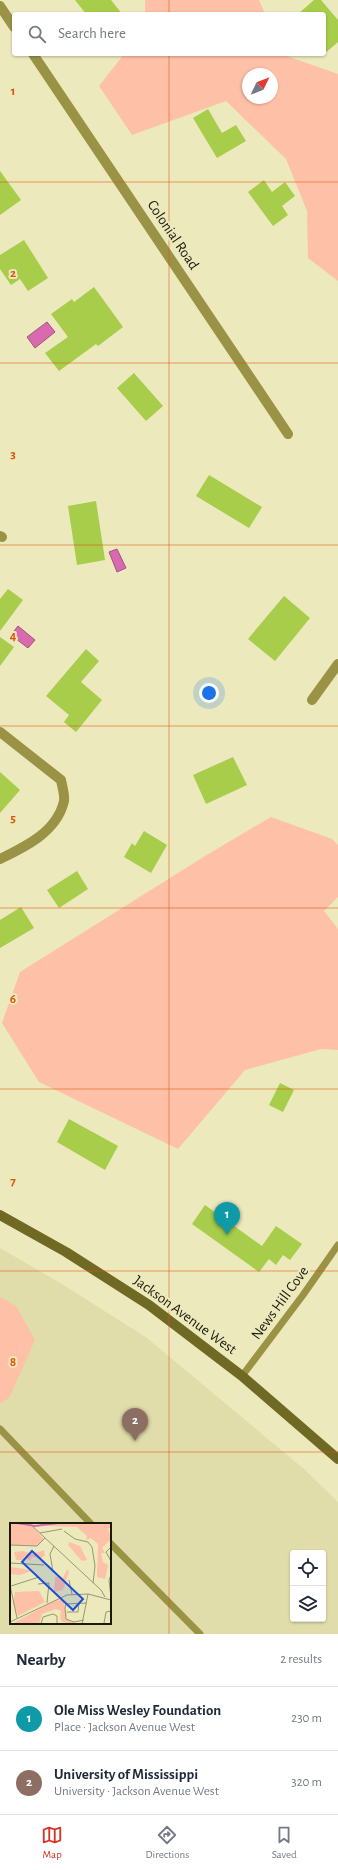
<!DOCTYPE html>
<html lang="en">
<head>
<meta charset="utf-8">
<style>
  :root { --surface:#fff; --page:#f2f2f3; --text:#1f2937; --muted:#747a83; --line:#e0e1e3; --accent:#d93025 }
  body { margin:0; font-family:"Alegreya Sans",sans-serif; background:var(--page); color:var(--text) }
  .controls { position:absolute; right:12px; bottom:12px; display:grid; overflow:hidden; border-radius:4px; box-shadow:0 1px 3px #0004 }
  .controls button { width:36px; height:36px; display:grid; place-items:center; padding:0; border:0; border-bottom:1px solid var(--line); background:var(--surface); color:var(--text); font:20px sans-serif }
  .compass { position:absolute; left:242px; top:68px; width:36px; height:36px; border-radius:50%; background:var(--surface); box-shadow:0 1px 3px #0004; rotate:47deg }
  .you { position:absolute; left:209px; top:693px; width:14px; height:14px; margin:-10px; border:3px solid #fff; border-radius:50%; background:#1a73e8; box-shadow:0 0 0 6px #1a73e833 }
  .badge { display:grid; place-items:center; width:26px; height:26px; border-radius:50%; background:var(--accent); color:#fff; font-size:13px; font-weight:700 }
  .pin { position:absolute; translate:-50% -33px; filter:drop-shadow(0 1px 2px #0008) }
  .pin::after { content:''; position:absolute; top:21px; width:14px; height:12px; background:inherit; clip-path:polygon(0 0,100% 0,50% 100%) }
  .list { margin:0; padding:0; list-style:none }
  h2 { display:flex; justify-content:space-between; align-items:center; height:52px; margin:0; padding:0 16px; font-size:17px }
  h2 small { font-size:13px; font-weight:400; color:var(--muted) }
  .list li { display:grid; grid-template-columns:26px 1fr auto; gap:12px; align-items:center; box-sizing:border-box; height:64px; padding:0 16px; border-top:1px solid var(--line) }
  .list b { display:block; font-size:15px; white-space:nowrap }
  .list p { margin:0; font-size:13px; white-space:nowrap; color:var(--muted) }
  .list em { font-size:13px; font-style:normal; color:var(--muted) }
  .icon { flex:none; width:22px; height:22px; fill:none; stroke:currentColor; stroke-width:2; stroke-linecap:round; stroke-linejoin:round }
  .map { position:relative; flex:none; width:338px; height:1634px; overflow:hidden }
  .search { position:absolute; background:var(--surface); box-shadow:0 1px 3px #0004; left:12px; right:12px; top:12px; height:44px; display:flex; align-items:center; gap:10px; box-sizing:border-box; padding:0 14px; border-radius:4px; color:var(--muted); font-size:15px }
  .sheet { height:180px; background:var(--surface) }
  nav { display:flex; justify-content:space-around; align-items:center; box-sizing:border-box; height:56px; border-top:1px solid var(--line); background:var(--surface); font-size:11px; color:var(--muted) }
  nav a { display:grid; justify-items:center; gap:2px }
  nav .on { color:var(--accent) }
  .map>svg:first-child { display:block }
  .built { fill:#e1ddaa; fill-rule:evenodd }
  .green { fill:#fec0a6; fill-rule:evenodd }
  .water { fill:#da6ab0; stroke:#a1527e }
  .building { fill:#a7cd4b }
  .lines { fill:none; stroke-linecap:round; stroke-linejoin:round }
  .service { stroke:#9a9345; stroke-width:7 }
  .minor { stroke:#9a9345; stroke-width:10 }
  .secondary { stroke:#706923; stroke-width:10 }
  .grid { fill:none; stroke:#de560c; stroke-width:1; stroke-opacity:0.55 }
  .labels { text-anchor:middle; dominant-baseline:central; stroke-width:4; stroke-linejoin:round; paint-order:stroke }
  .street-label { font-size:15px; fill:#1c1b0a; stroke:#ece9bd }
  .inset-river { fill:none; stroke:#da6ab0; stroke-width:2 }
  .inset-road { fill:none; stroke:#999775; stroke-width:1 }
  .view { fill:#1d4ed8; fill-opacity:0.15; stroke:#1d4ed8; stroke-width:2 }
  .inset-edge { fill:none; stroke:#1c1b0a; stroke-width:2 }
  .grid-label { font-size:13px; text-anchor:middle; font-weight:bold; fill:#de560c; stroke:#ece9bd; stroke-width:4; stroke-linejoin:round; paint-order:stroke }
</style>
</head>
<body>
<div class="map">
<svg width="338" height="1634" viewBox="0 0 338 1634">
  <rect width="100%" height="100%" fill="#ece9bd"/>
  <path class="built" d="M0 1248 62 1284 147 1338 305 1470 338 1502V1634H0ZM11 1524H110V1623H11ZM293 1553H323V1619H293Z"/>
  <g class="green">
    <path d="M145 0H259L265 14H145Z"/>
    <path d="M124 54H281L338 74V281L308 258 307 211 286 159 226 101 132 135 99 86ZM248 74H272V98H248Z"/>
    <path d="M271 817 332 839 338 845V897L324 911 338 929V1050L321 1049 245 1070 178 1149 39 1082 2 1023 20 972 205 856Z"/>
    <path d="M0 1297 16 1306 35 1340 9 1398 0 1403Z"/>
  </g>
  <g class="water">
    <path d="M47 322 55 332 35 348 27 337Z"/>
    <path d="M117 549 126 568 117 572 109 552Z"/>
    <path d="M18 626 35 640 28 648 11 635Z"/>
  </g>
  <g class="building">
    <path d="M75 0H111L122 14H86Z"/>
    <path d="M314 0H321L338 20V42L324 54V14H298Z"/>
    <path d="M208 109 222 133 236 125 246 141 217 158 193 118Z"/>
    <path d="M0 171 21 200 0 215Z"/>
    <path d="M264 180 272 192 285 182 295 196 282 206 288 215 273 226 248 192Z"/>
    <path d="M24 240 48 278 28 291 20 279 11 285 0 269V255Z"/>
    <path d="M94 287 123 327 98 346 96 344 59 371 45 353 68 337 51 314 72 299 74 302Z"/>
    <path d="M134 373 163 406 146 421 117 388Z"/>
    <path d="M209 475 262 507 249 528 196 496Z"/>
    <path d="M96 501 105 560 77 565 68 506Z"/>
    <path d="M8 589 23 600 0 631V599Z"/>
    <path d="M284 596 310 618 275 661 248 639Z"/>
    <path d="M0 637 14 647 0 666Z"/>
    <path d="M86 649 99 661 81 682 102 700 76 732 64 722 69 715 46 696Z"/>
    <path d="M233 757 247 785 206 804 193 775Z"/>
    <path d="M0 772 20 790 0 813Z"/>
    <path d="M144 831 167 845 151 873 124 857 132 843 135 846Z"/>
    <path d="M77 871 88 889 59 908 47 890Z"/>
    <path d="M21 907 34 928 0 948V920Z"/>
    <path d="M280 1083 294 1090 283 1112 269 1105Z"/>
    <path d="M69 1119 118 1146 105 1170 57 1142Z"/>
    <path d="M205 1205 262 1246 276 1226 302 1244 290 1260 283 1255 276 1265 269 1259 259 1272 192 1224Z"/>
  </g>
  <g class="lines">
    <g class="service">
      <path d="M242 1376 303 1295 338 1245"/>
      <path d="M0 1429 91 1524"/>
      <path d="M110 1543 200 1634"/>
    </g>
    <g class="minor">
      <path d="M0 6 14 27"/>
      <path d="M33 54 288 434"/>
      <path d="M0 536 2 537"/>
      <path d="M312 700 338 664"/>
      <path d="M0 732 61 780C62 786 65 795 64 801 57 832 25 847 0 859"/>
    </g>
    <path class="secondary" d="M0 1215 66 1252 149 1305 242 1376 338 1459"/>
  </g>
  <path class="grid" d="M169 0V14M169 54V1634M0 182H338M0 363H338M0 545H338M0 726H338M0 908H338M0 1089H338M0 1271H338M0 1452H338"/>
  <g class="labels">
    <g class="street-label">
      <text transform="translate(173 235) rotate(56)">Colonial Road</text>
      <text transform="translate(280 1303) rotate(-54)">News Hill Cove</text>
      <text transform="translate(185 1315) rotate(36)">Jackson Avenue West</text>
    </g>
  </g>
  <g transform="translate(10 1523)">
    <rect width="101" height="101" fill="#ece9bd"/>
    <path d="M0 0 23 4 34 16 26 23 0 22ZM35 0H101V5H98L101 16 92 25 95 30H91L93 39 98 42 95 56 87 54 88 21 81 15 76 17 77 13 67 4 37 3ZM59 19 70 23 77 37 72 38 58 22ZM34 27 35 32 31 36 22 34 20 38 15 34 12 37H6L4 29 13 28 22 31ZM0 44 15 46 21 48 10 52 0 51ZM57 46 59 49 53 67 44 69 45 54 50 53 53 55ZM29 68 35 79 8 93 3 80 5 69ZM53 76 57 92 55 96 67 101 52 99 50 95 51 88 46 86 32 91 29 101H2L42 79Z" fill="#fec0a6"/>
    <path class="inset-river" d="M6 0 25 3 48 0"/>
    <path class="inset-road" d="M19 0 91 67 95 74M54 8 65 16 78 19 82 24 85 43 83 60M30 10 52 6M0 22 27 23 35 15M101 24 96 29 101 38M0 40 34 42M43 49 40 31 44 23M101 52 99 57 101 75M59 57 62 71M28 61 39 60 37 80M0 62 7 95M1 63 29 54M57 89H68L69 80M74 97 64 99 56 96 55 85 56 81 77 80M0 99 57 72 78 71 101 77M94 100 96 89 101 88M31 101 33 94 43 91 47 93V101M72 101 78 71M83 101H98"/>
    <path class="view" d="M22 28 73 76 63 87 12 39Z"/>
    <rect width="101" height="101" class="inset-edge"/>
  </g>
  <g class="grid-label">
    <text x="13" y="95">1</text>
    <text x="13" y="277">2</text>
    <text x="13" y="458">3</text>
    <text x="13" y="640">4</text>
    <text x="13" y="822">5</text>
    <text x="13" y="1003">6</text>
    <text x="13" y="1185">7</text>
    <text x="13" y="1366">8</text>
  </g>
</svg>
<div class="controls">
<button><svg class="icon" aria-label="locate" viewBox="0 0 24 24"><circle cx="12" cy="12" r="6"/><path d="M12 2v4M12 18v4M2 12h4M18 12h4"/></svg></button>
<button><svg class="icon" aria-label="layers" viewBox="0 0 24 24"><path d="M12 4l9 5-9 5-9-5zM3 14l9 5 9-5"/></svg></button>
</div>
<svg class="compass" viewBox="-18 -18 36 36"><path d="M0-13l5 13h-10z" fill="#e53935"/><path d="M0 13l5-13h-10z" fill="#747a83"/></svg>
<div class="you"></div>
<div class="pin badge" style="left:227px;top:1235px;background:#0f9aa8">1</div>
<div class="pin badge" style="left:135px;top:1441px;background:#8d6e63">2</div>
<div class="search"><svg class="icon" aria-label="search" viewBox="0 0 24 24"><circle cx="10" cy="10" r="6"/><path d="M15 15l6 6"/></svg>Search here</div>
</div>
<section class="sheet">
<h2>Nearby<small>2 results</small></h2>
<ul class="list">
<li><span class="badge" style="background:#0f9aa8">1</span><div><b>Ole Miss Wesley Foundation</b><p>Place · Jackson Avenue West</p></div><em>230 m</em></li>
<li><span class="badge" style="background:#8d6e63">2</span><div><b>University of Mississippi</b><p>University · Jackson Avenue West</p></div><em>320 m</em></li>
</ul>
</section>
<nav>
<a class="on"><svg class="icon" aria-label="map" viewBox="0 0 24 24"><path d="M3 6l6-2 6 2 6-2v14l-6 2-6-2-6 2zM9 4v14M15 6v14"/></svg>Map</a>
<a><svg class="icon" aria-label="directions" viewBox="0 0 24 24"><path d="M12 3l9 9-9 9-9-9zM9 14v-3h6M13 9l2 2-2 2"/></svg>Directions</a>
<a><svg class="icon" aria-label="saved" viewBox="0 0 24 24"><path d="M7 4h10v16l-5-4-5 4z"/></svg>Saved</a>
</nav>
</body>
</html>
